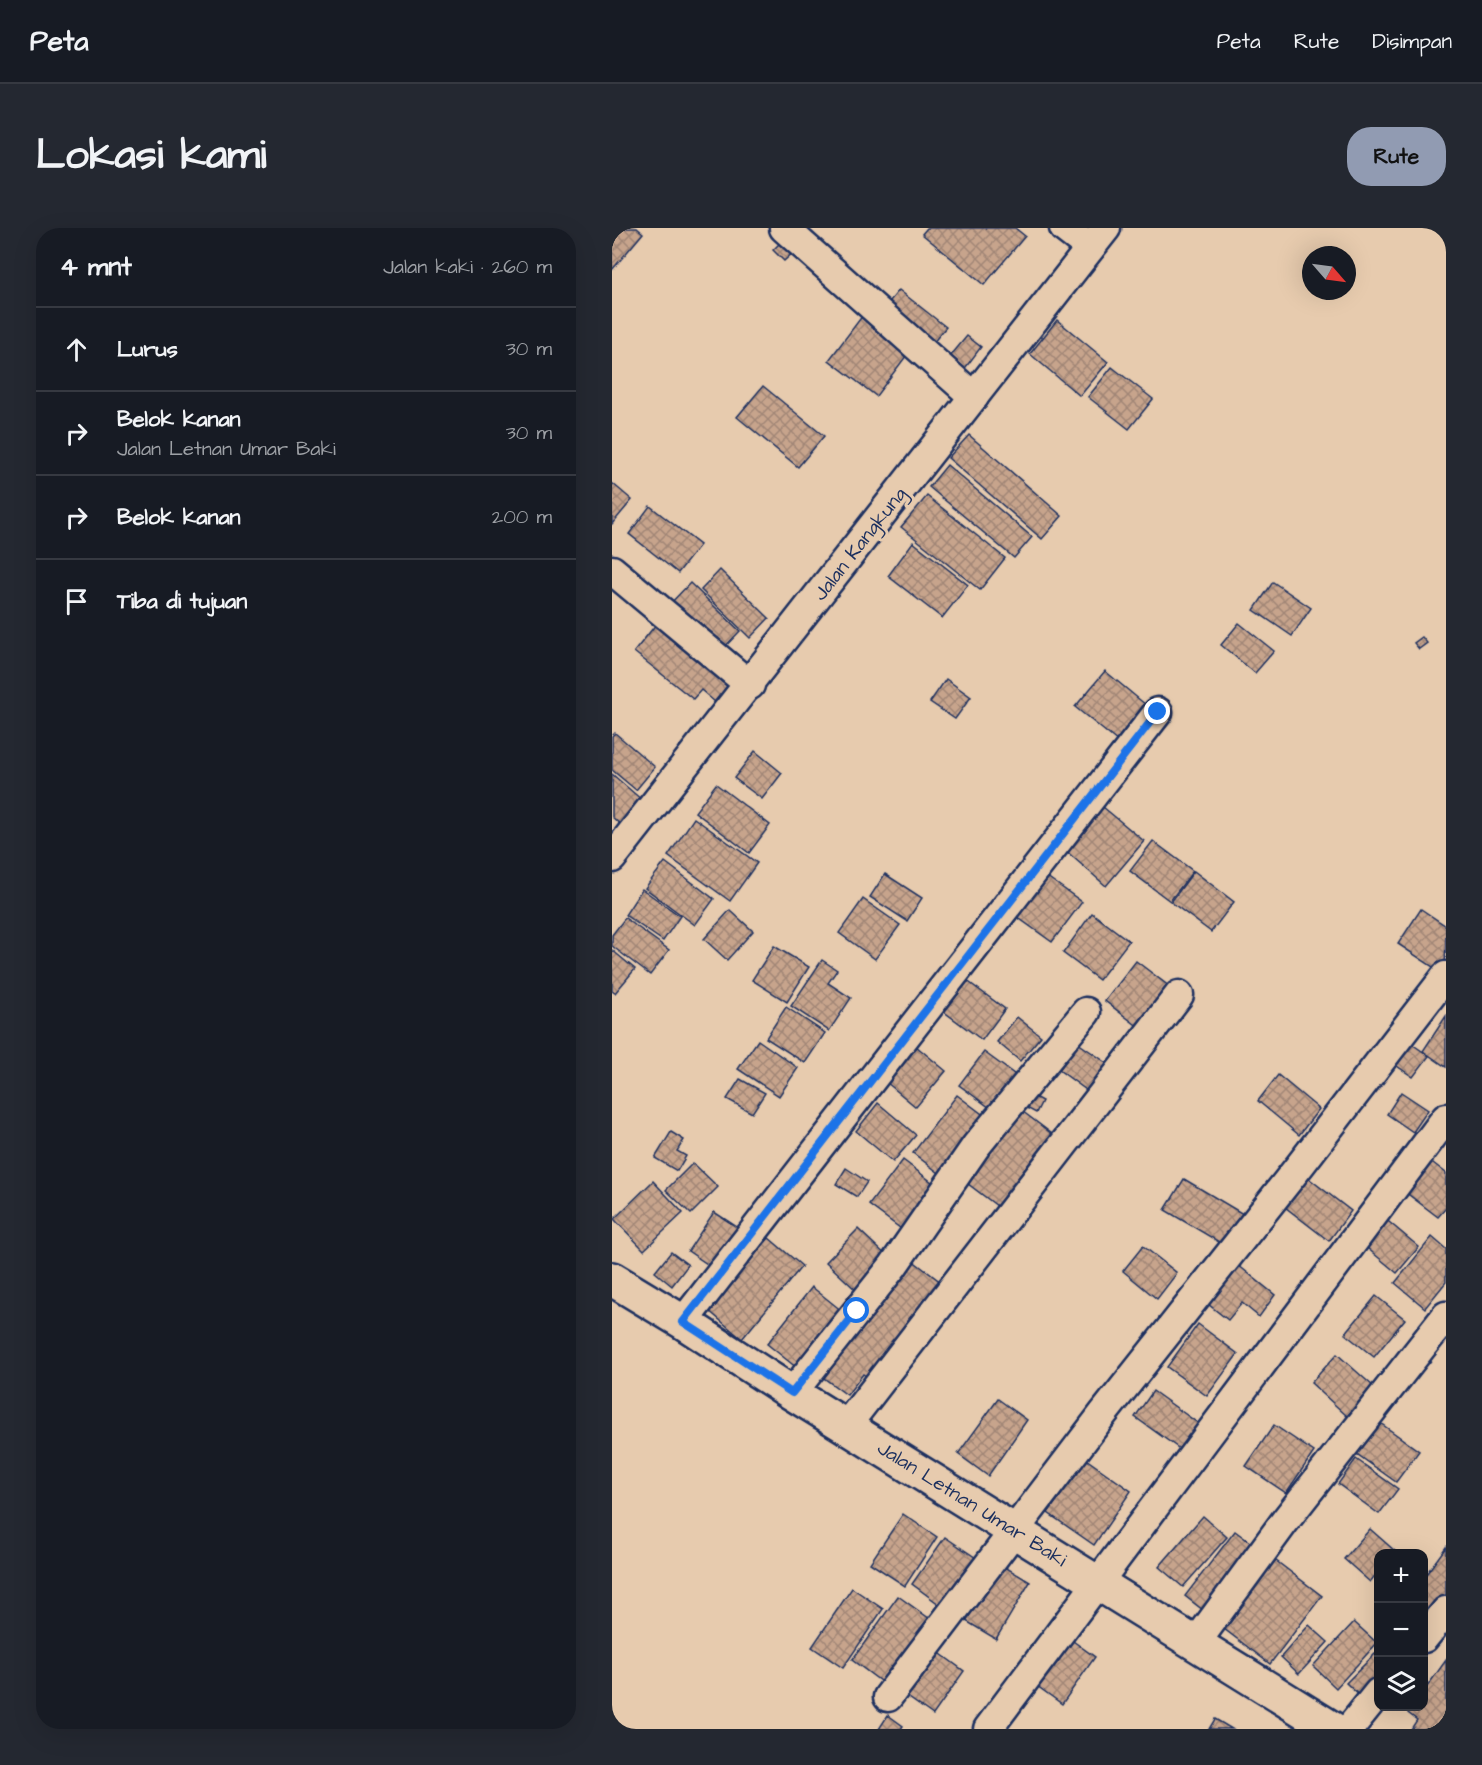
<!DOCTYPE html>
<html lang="id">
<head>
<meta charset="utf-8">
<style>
  :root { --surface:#171b24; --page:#242831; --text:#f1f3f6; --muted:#9ea1a6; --line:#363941; --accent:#919bb2 }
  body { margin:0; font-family:"Architects Daughter",sans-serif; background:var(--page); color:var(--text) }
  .controls { position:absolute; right:18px; bottom:18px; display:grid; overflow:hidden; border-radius:12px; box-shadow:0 6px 24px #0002 }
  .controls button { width:54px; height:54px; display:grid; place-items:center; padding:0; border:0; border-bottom:2px solid var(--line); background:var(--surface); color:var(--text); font:30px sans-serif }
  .compass { position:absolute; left:690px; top:18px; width:54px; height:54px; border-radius:50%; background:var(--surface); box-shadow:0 6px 24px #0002; rotate:118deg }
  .stop { position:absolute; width:18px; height:18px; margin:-14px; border:4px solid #1a73e8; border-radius:50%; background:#fff }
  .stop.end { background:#1a73e8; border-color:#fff; box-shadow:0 2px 6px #0008 }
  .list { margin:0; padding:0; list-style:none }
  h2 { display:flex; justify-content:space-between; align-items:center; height:78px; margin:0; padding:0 24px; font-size:26px }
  h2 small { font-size:20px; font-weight:400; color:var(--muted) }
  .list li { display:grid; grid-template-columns:39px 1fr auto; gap:18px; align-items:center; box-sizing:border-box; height:84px; padding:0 24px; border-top:2px solid var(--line) }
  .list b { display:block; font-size:22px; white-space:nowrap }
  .list p { margin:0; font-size:20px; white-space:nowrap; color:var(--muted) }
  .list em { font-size:20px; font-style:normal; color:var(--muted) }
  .icon { flex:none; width:33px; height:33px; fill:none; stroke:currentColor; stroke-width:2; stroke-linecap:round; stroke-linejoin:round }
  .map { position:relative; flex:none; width:834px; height:1501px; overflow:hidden; border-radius:24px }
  header { display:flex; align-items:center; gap:36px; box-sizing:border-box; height:84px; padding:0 30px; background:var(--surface); border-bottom:2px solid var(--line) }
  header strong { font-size:28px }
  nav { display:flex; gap:33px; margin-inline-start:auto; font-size:21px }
  .intro { display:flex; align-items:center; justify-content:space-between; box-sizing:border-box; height:144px; padding:0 36px }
  h1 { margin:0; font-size:42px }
  .button { padding:15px 27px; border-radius:24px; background:var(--accent); color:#111; font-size:21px; font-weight:700 }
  main { display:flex; gap:36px; padding:0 36px }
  aside { flex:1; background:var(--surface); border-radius:24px; box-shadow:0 6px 24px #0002 }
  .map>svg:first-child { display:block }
  .building { fill:url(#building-cross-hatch); stroke:#1b2f5e; stroke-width:1.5 }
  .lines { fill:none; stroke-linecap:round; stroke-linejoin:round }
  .street-casing { stroke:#1b2f5e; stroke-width:33 }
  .secondary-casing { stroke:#1b2f5e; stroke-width:38 }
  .street { stroke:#e7cbae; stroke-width:28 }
  .secondary { stroke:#e7cbae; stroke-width:33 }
  .route { stroke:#1a73e8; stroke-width:8 }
  .labels { text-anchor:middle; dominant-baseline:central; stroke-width:6; stroke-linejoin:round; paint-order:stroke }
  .street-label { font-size:20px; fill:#1b2f5e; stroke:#e7cbae }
</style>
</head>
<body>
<header>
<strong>Peta</strong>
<nav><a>Peta</a><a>Rute</a><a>Disimpan</a></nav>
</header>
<div class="intro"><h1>Lokasi kami</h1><a class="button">Rute</a></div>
<main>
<aside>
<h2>4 mnt<small>Jalan kaki · 260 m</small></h2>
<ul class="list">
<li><svg class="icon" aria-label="ahead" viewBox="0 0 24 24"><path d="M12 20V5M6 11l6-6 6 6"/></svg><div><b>Lurus</b></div><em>30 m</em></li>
<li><svg class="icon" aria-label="right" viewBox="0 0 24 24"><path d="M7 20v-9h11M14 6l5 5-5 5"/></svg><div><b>Belok kanan</b><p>Jalan Letnan Umar Baki</p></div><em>30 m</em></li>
<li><svg class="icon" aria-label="right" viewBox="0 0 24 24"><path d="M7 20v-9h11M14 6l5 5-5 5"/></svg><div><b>Belok kanan</b></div><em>200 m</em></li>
<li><svg class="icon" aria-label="arrive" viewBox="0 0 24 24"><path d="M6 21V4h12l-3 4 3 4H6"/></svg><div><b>Tiba di tujuan</b></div></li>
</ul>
</aside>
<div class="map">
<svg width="834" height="1501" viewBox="0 0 834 1501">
  <defs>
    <pattern id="building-cross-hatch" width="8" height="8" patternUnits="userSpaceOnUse" patternTransform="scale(1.5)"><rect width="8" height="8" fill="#c7a48c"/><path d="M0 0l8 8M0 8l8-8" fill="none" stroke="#a18676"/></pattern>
  </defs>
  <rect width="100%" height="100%" fill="#e7cbae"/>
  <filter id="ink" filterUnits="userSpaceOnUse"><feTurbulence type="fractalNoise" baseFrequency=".0167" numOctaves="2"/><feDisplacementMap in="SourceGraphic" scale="12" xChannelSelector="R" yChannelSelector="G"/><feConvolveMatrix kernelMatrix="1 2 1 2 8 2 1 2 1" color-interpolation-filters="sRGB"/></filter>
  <g filter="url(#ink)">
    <g class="building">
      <path d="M0 0H25L31 5 0 42Z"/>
      <path d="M315 0H403L413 8 372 57 310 6Z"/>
      <path d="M174 9 185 21 172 33 161 22Z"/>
      <path d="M287 62 334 99 316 121 269 84Z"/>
      <path d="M251 87 298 123 264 168 217 132Z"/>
      <path d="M445 92 496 134 468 168 418 126Z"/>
      <path d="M355 108 369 119 351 143 336 131Z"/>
      <path d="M500 139 541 171 517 201 476 169Z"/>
      <path d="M151 158 212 208 186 239 125 189Z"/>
      <path d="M357 207 450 288 430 311 336 230Z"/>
      <path d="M335 237 420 309 402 330 317 259Z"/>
      <path d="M0 255 20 272 0 296Z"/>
      <path d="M315 268 393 330 368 362 289 299Z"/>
      <path d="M38 278 88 317 66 345 17 306Z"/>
      <path d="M301 314 356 357 330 390 276 348Z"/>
      <path d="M108 342 157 390 138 410 89 362Z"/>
      <path d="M661 354 699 380 680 408 642 382Z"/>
      <path d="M78 355 128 403 107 425 57 377Z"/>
      <path d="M45 395 121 451 103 474 89 462 81 471 22 424Z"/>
      <path d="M627 395 662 423 643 445 609 417Z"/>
      <path d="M810 409 815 415 807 421 802 415Z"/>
      <path d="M493 443 540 482 511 518 463 479Z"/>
      <path d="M334 451 359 469 343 491 318 474Z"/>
      <path d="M3 505 43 539 24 562 0 542V508Z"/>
      <path d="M143 523 170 545 150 571 122 550Z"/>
      <path d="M0 546 31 573 10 598 0 589Z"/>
      <path d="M104 556 158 597 137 625 83 584Z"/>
      <path d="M491 579 532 613 494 658 454 623Z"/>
      <path d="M82 590 145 635 118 673 56 628Z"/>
      <path d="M541 613 581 643 558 673 518 643Z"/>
      <path d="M53 634 102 671 83 697 33 660Z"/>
      <path d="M582 643 622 674 599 704 559 674Z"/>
      <path d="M273 646 310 670 295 693 258 669Z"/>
      <path d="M431 646 470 674 440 714 401 686Z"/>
      <path d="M30 661 68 688 51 713 13 687Z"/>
      <path d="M251 671 288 697 263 731 227 705Z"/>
      <path d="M809 681 834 698 833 747 786 716Z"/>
      <path d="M118 682 141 703 115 732 92 711Z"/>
      <path d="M480 685 517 713 487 752 451 725Z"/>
      <path d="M13 690 57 722 38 747 0 718V707Z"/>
      <path d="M162 718 197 739 175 774 140 752Z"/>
      <path d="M0 722 23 741 3 765 0 763Z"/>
      <path d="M210 732 225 742 216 755 239 770 217 803 179 778Z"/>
      <path d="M524 733 562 762 532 803 493 773Z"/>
      <path d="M354 752 393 781 370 812 331 783Z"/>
      <path d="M174 779 213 805 193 835 154 810Z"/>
      <path d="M834 788V839L811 823Z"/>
      <path d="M405 789 429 808 408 833 385 814Z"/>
      <path d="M146 812 186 840 167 868 126 841Z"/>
      <path d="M797 814 817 828 801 849 782 836Z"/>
      <path d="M466 815 505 842 485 870 447 842Z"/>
      <path d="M304 818 334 843 304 879 274 854Z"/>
      <path d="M372 824 410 852 385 885 347 857Z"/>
      <path d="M666 847 707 881 687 907 646 873Z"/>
      <path d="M128 851 153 865 140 885 115 871Z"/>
      <path d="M789 864 816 882 801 904 775 886Z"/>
      <path d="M417 866 430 873 424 885 411 878Z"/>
      <path d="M345 867 374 889 331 948 301 925Z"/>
      <path d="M266 875 304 907 281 934 244 903Z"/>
      <path d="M406 880 444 909 389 981 351 952Z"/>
      <path d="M59 904 72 912 65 923 74 928 65 943 43 930Z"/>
      <path d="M812 928 834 945V980L826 989 788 960Z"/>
      <path d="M291 932 325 958 292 1003 257 977Z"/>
      <path d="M81 935 106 959 79 986 54 962Z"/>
      <path d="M234 940 255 954 245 969 224 956Z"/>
      <path d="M695 949 739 983 717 1013 673 979Z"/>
      <path d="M572 951 631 986 612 1017 553 982Z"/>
      <path d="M41 953 71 985 32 1022 2 991Z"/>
      <path d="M102 984 131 1003 104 1042 76 1023Z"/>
      <path d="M771 989 807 1019 785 1045 749 1015Z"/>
      <path d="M246 1001 279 1032 247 1065 214 1034Z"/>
      <path d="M820 1009 834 1021V1054L813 1080 783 1055Z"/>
      <path d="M157 1010 190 1038 130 1111 96 1082Z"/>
      <path d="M531 1018 565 1045 545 1071 511 1043Z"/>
      <path d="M59 1024 76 1037 60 1058 43 1044Z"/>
      <path d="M300 1032 334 1058 262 1154 251 1146 235 1167 205 1145Z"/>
      <path d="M626 1037 663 1067 647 1089 630 1075 616 1092 596 1076Z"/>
      <path d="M200 1059 230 1083 185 1140 155 1116Z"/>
      <path d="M764 1068 793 1091 762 1129 733 1106Z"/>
      <path d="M586 1096 626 1126 595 1168 555 1139Z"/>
      <path d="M725 1126 762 1159 735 1188 699 1155Z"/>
      <path d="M541 1163 587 1196 569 1222 523 1189Z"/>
      <path d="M386 1171 415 1192 376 1248 346 1226Z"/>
      <path d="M764 1192 807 1223 784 1254 742 1224Z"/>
      <path d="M662 1197 702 1224 674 1265 634 1238Z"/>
      <path d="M474 1231 519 1263 482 1317 436 1285Z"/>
      <path d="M744 1231 786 1261 767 1286 726 1256Z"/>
      <path d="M291 1286 325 1309 293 1358 258 1335Z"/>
      <path d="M591 1288 615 1309 571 1359 547 1339Z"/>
      <path d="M758 1301 784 1324 783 1326H766V1344L758 1354 732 1331Z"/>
      <path d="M623 1303 647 1321 596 1386 573 1368Z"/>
      <path d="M333 1309 370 1334 335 1382 300 1356Z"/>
      <path d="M834 1319V1375L821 1391 812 1384V1349Z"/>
      <path d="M659 1329 710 1368 658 1436 607 1397Z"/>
      <path d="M388 1336 418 1354 384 1411 354 1393Z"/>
      <path d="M240 1360 271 1381 231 1440 200 1419Z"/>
      <path d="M286 1368 325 1396 279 1461 240 1432Z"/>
      <path d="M742 1394 765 1415 724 1460 701 1438Z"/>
      <path d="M697 1397 716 1414 687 1446 669 1429Z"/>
      <path d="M454 1408 483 1429 450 1476 421 1455Z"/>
      <path d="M322 1421 352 1443 321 1487 290 1465Z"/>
      <path d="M763 1426 766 1430V1457L752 1472 734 1455Z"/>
      <path d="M834 1432V1501H799L805 1492 796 1485 801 1478H812V1463Z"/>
      <path d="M276 1487 291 1498 289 1501H267Z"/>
      <path d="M603 1491 620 1501H597Z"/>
    </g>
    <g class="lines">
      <g class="street-casing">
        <g id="street">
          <path d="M172 0 362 169"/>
          <path d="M452 0 478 20"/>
          <path d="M0 342 138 457"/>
          <path d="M0 630 494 0"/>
          <path d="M71 1094 546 484"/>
          <path d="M180 1165 281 1038 364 918 474 784"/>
          <path d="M234 1198 567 767"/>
          <path d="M812 1410 834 1383"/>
          <path d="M583 1416 673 1293 834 1088"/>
          <path d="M276 1469 491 1186 689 936 834 748"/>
          <path d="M376 1501 834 890"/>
          <path d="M737 1501 766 1465"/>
        </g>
      </g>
      <g class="secondary-casing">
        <path id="secondary" d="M0 1051 71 1094 180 1165 721 1501"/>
      </g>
      <use href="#street" class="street"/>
      <use href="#secondary" class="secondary"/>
    </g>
  </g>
  <g class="lines" filter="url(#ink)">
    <path class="route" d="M245 1083 180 1165 71 1094 546 484"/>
  </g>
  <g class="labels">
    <g class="street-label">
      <text transform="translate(248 316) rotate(-52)">Jalan Kangkung</text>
      <text transform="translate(360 1276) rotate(32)">Jalan Letnan Umar Baki</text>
    </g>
  </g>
</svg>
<div class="controls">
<button>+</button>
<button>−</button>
<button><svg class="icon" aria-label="layers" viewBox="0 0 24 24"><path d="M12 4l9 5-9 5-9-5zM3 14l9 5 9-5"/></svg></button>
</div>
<svg class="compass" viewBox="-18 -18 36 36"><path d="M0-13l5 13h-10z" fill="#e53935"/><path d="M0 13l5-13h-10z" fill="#9ea1a6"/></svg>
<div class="stop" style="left:245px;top:1083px"></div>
<div class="stop end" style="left:546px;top:484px"></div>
</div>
</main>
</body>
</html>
